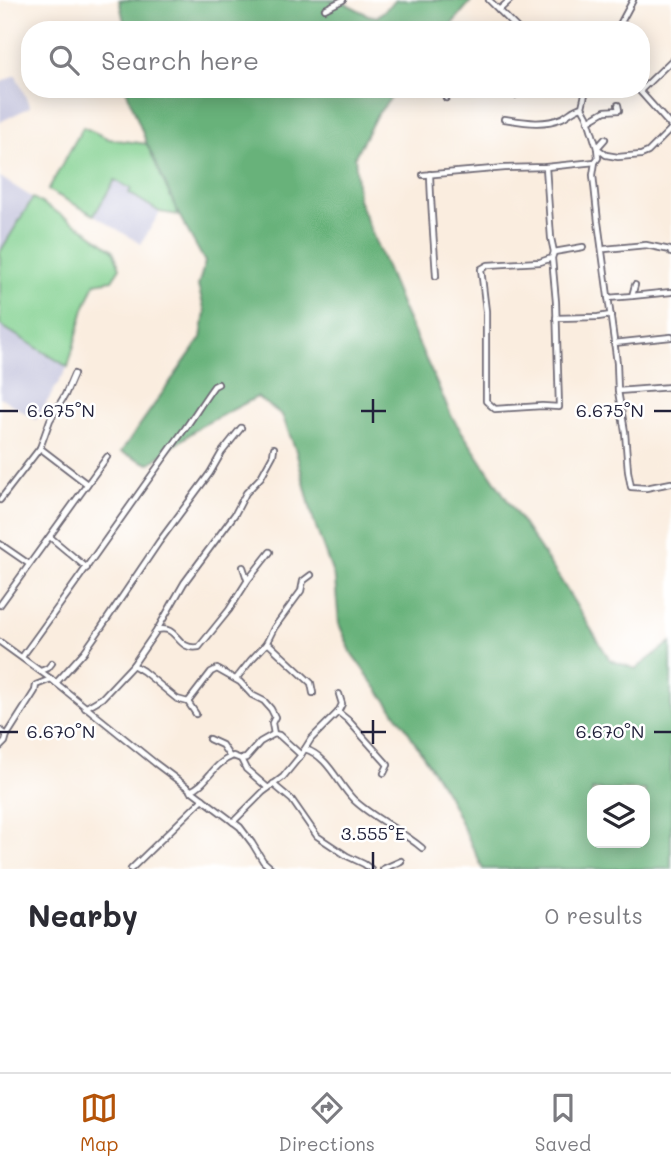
<!DOCTYPE html>
<html lang="en">
<head>
<meta charset="utf-8">
<style>
  :root { --surface:#fff; --page:#f2f2f3; --text:#2b2b33; --muted:#7c7c81; --line:#e1e1e2; --accent:#b45309 }
  body { margin:0; font-family:Mali,sans-serif; background:var(--page); color:var(--text) }
  .controls { position:absolute; right:21px; bottom:21px; display:grid; overflow:hidden; border-radius:14px; box-shadow:0 4px 18px #0003 }
  .controls button { width:63px; height:63px; display:grid; place-items:center; padding:0; border:0; border-bottom:2px solid var(--line); background:var(--surface); color:var(--text); font:35px sans-serif }
  .list { margin:0; padding:0; list-style:none }
  h2 { display:flex; justify-content:space-between; align-items:center; height:91px; margin:0; padding:0 28px; font-size:30px }
  h2 small { font-size:23px; font-weight:400; color:var(--muted) }
  .icon { flex:none; width:38px; height:38px; fill:none; stroke:currentColor; stroke-width:2; stroke-linecap:round; stroke-linejoin:round }
  .map { position:relative; flex:none; width:671px; height:869px; overflow:hidden }
  .search { position:absolute; background:var(--surface); box-shadow:0 4px 18px #0003; left:21px; right:21px; top:21px; height:77px; display:flex; align-items:center; gap:18px; box-sizing:border-box; padding:0 24px; border-radius:28px; color:var(--muted); font-size:26px }
  .sheet { height:203px; background:var(--surface) }
  nav { display:flex; justify-content:space-around; align-items:center; box-sizing:border-box; height:98px; border-top:2px solid var(--line); background:var(--surface); font-size:19px; color:var(--muted) }
  nav a { display:grid; justify-items:center; gap:4px }
  nav .on { color:var(--accent) }
  .map>svg:first-child { display:block }
  .industrial { fill:#c2c2dc }
  .green { fill:#81d08f; stroke:#527965; stroke-width:2 }
  .forest { fill:#68b27a; stroke:#456a5a; stroke-width:2; fill-rule:evenodd }
  .lines { fill:none; stroke-linecap:round; stroke-linejoin:round }
  .minor-casing { stroke:#6e6974; stroke-width:8 }
  .minor { stroke:#fff; stroke-width:4.5 }
  .ticks { fill:none; stroke:#22223b; stroke-width:2.5 }
  .ticks-label { font-size:18px; text-anchor:middle; fill:#22223b; stroke:#fff; stroke-width:5; stroke-linejoin:round; paint-order:stroke }
</style>
</head>
<body>
<div class="map">
<svg width="671" height="869" viewBox="0 0 671 869">
  <rect width="100%" height="100%" fill="#fff"/>
  <filter id="ink" filterUnits="userSpaceOnUse"><feTurbulence type="fractalNoise" baseFrequency=".0143" numOctaves="2"/><feDisplacementMap in="SourceGraphic" scale="14" xChannelSelector="R" yChannelSelector="G"/><feConvolveMatrix kernelMatrix="1 2 1 2 8 2 1 2 1" color-interpolation-filters="sRGB"/></filter>
  <filter id="wash" filterUnits="userSpaceOnUse"><feTurbulence type="fractalNoise" baseFrequency=".00686" numOctaves="4" result="noise"/><feDisplacementMap in="SourceGraphic" scale="28" xChannelSelector="R" yChannelSelector="G"/><feGaussianBlur stdDeviation="1.57" result="paint"/><feColorMatrix in="noise" values="0 0 0 0 0 0 0 0 0 0 0 0 0 0 0 0 0 1.4 0 .05"/><feComposite in="paint" operator="in"/></filter>
  <g filter="url(#wash)">
    <rect width="100%" height="100%" fill="#faeddf"/>
    <g class="industrial">
      <path d="M16 75 30 107 0 122V83Z"/>
      <path d="M0 177 33 198 0 252Z"/>
      <path d="M115 180 131 189 129 193 160 212 141 244 94 215Z"/>
      <path d="M0 325 68 367 36 420 0 397Z"/>
    </g>
    <g class="green">
      <path d="M83 127 109 139 147 144 179 215 160 212 129 193 131 189 115 180 94 215 48 190Z"/>
      <path d="M33 198 83 228 113 250 120 268 112 280 95 283 84 309 68 367 0 325V252Z"/>
    </g>
    <g class="forest">
      <path d="M119 0H344L345 3 368 15 377 17 396 0H472L447 30H126Z"/>
      <path d="M126 89H398L376 116 355 156 358 199 403 309 452 417 560 579 610 660 636 669 671 642V869H483L447 794 406 728 352 654 339 624 335 580 314 522 296 451 282 415 257 397 201 426 149 464 121 452 201 338 205 312 198 286 205 262 179 215 147 144ZM592 790H645V843H592Z"/>
    </g>
  </g>
  <g filter="url(#ink)">
    <g class="lines">
      <g class="minor-casing">
        <g id="minor">
          <path d="M489 0 519 30"/>
          <path d="M325 9 343 0"/>
          <path d="M499 10 510 0"/>
          <path d="M617 30 633 0"/>
          <path d="M584 89 585 94 582 107 587 116 597 148 605 139"/>
          <path d="M638 89 671 126"/>
          <path d="M640 91 671 61"/>
          <path d="M515 95 521 89"/>
          <path d="M446 98 454 89"/>
          <path d="M504 119C524 122 543 126 562 118 570 114 573 109 582 107"/>
          <path d="M588 121 605 111 619 110 618 105"/>
          <path d="M671 129 648 152 641 155 618 157 606 155 597 148 598 158 595 162 593 175 598 222 617 363 618 391 625 432 628 471 631 487 646 488 671 483"/>
          <path d="M546 167 551 238 554 252 583 247"/>
          <path d="M430 174C431 209 434 242 436 276"/>
          <path d="M423 175 505 168 546 167 595 162"/>
          <path d="M605 249 646 245 670 250 671 253"/>
          <path d="M552 258 540 262 488 265 481 269 486 311V401L495 409 542 406 559 407 556 302 552 258 554 252"/>
          <path d="M632 296 671 292"/>
          <path d="M608 298 632 296 635 285"/>
          <path d="M556 318 598 317 611 315"/>
          <path d="M614 343 671 337"/>
          <path d="M618 391 671 387"/>
          <path d="M40 448 50 420 65 395 74 374"/>
          <path d="M0 500 40 448 87 484"/>
          <path d="M50 537 87 568"/>
          <path d="M0 544 29 564"/>
          <path d="M243 567 247 579"/>
          <path d="M0 605 107 457"/>
          <path d="M157 630C179 624 175 651 199 647L229 610 248 580 270 552"/>
          <path d="M0 642 51 679 155 763 240 827 252 843 263 861 272 869"/>
          <path d="M266 644 270 645 311 683 313 693"/>
          <path d="M22 657C77 582 129 506 184 430 194 416 203 401 214 386L218 384"/>
          <path d="M133 665 143 671 177 699 188 702 196 714"/>
          <path d="M41 671 48 668 52 663"/>
          <path d="M236 679 251 660 266 644 274 628 301 591 303 581 311 575"/>
          <path d="M56 683 84 652 101 628 159 542 210 473 222 452 241 428"/>
          <path d="M188 702 211 672 217 669 240 682 252 695 264 701 271 709 275 717 272 723 274 734"/>
          <path d="M85 708 102 698 133 665 157 630 184 583 235 514 246 493 261 477 273 455 274 448"/>
          <path d="M338 712 348 720 388 765 384 773"/>
          <path d="M0 730 7 735"/>
          <path d="M274 734 279 735 301 755"/>
          <path d="M209 739 222 745 230 757"/>
          <path d="M0 747 5 742 7 735 35 691 36 685 51 679"/>
          <path d="M305 749C328 756 338 784 354 800 374 819 401 830 422 848"/>
          <path d="M241 759 246 758 260 742 274 734"/>
          <path d="M273 784 292 800 317 836 347 856 364 864 371 869"/>
          <path d="M190 791C208 784 212 764 233 756L241 759 246 769 268 788"/>
          <path d="M233 822 263 792 283 777 301 755 311 739 338 712 342 704 339 694"/>
          <path d="M131 869 203 799"/>
          <path d="M383 869 401 861"/>
        </g>
      </g>
      <use href="#minor" class="minor"/>
    </g>
  </g>
  <path class="ticks" d="M373 399V423M0 411H18M361 411H386M654 411H671M373 720V744M0 732H18M361 732H386M654 732H671M373 852V869"/>
  <g class="ticks-label">
    <text x="61" y="417">6.675°N</text>
    <text x="610" y="417">6.675°N</text>
    <text x="61" y="738">6.670°N</text>
    <text x="610" y="738">6.670°N</text>
    <text x="373" y="840">3.555°E</text>
  </g>
</svg>
<div class="controls">
<button><svg class="icon" aria-label="layers" viewBox="0 0 24 24"><path d="M12 4l9 5-9 5-9-5zM3 14l9 5 9-5"/></svg></button>
</div>
<div class="search"><svg class="icon" aria-label="search" viewBox="0 0 24 24"><circle cx="10" cy="10" r="6"/><path d="M15 15l6 6"/></svg>Search here</div>
</div>
<section class="sheet">
<h2>Nearby<small>0 results</small></h2>
<ul class="list">
</ul>
</section>
<nav>
<a class="on"><svg class="icon" aria-label="map" viewBox="0 0 24 24"><path d="M3 6l6-2 6 2 6-2v14l-6 2-6-2-6 2zM9 4v14M15 6v14"/></svg>Map</a>
<a><svg class="icon" aria-label="directions" viewBox="0 0 24 24"><path d="M12 3l9 9-9 9-9-9zM9 14v-3h6M13 9l2 2-2 2"/></svg>Directions</a>
<a><svg class="icon" aria-label="saved" viewBox="0 0 24 24"><path d="M7 4h10v16l-5-4-5 4z"/></svg>Saved</a>
</nav>
</body>
</html>
